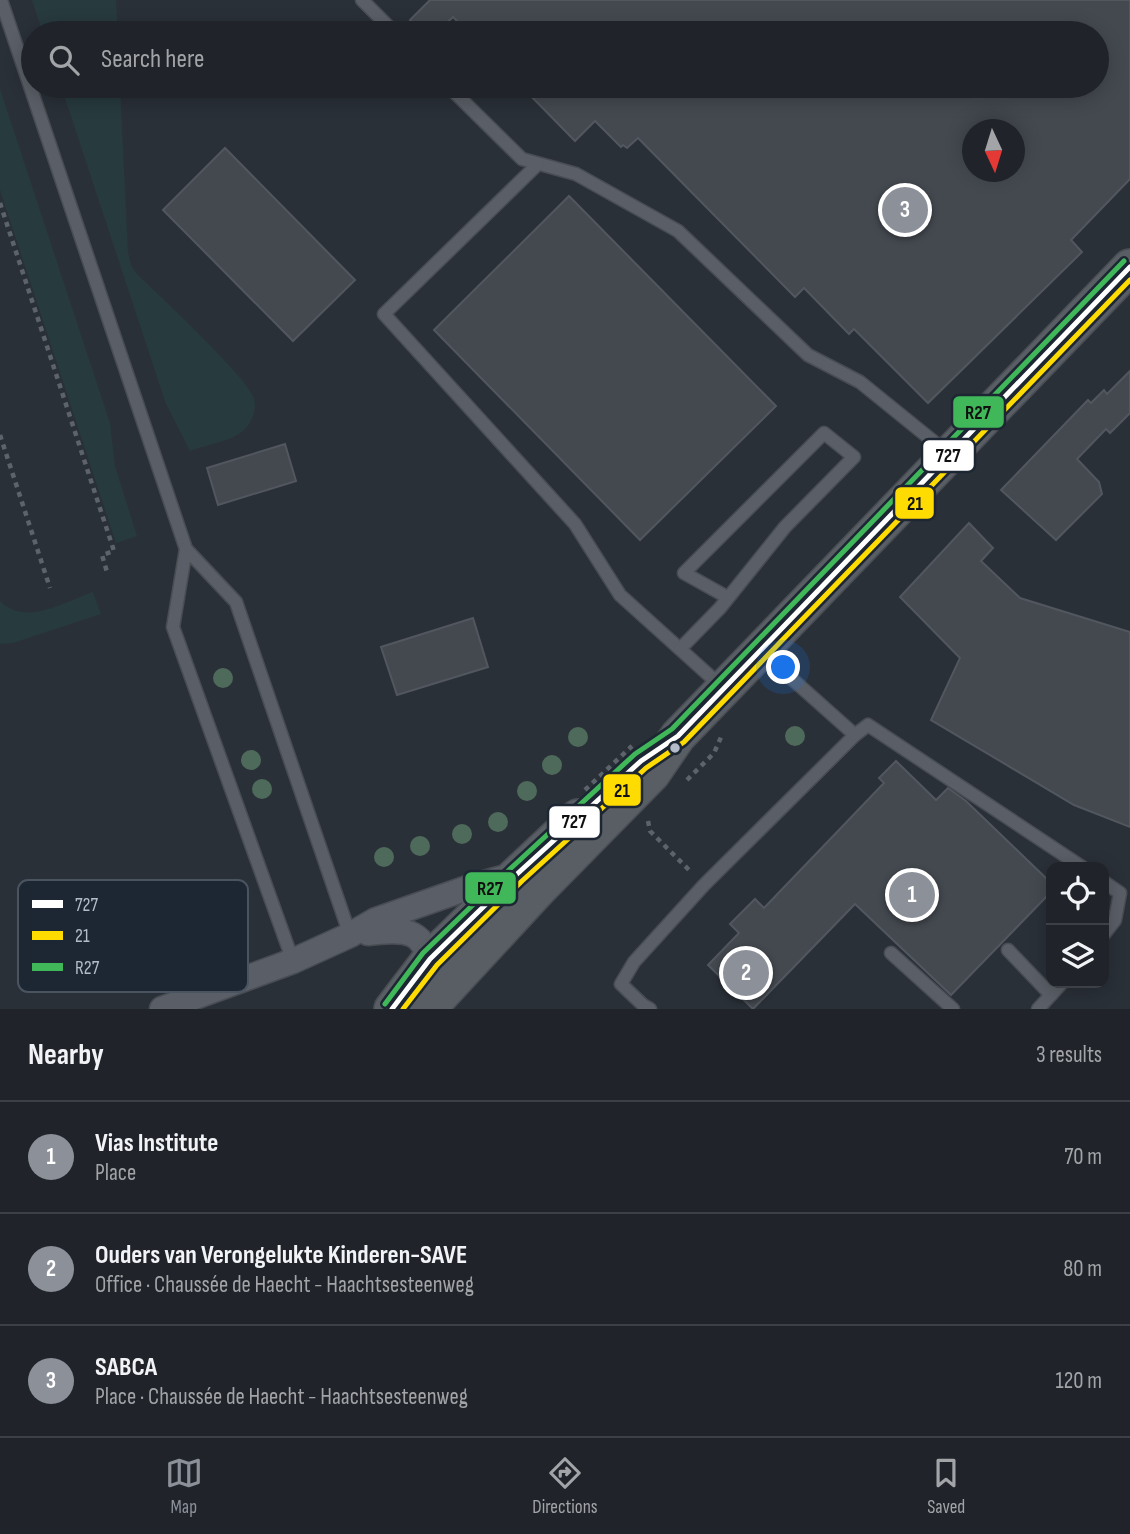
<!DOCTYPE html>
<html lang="en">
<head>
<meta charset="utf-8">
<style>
  :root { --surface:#20242a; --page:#282c32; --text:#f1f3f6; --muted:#a2a4a8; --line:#3d4147; --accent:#8c9099 }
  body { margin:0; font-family:"Sofia Sans Condensed",sans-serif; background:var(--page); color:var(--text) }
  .controls { position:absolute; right:21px; bottom:21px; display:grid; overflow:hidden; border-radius:14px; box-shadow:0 4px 18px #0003 }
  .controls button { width:63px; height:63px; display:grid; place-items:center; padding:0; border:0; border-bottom:2px solid var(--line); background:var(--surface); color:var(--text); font:35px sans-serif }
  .compass { position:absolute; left:962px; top:119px; width:63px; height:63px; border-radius:50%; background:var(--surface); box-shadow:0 4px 18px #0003; rotate:176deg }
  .you { position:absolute; left:784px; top:668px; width:24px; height:24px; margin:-18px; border:5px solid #fff; border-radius:50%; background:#1a73e8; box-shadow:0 0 0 10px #1a73e833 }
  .badge { display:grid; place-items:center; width:46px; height:46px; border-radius:50%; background:var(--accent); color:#fff; font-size:23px; font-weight:700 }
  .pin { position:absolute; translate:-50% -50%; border:4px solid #fff; box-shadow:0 2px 7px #0006 }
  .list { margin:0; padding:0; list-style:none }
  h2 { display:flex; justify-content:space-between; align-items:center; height:91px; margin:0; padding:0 28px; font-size:30px }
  h2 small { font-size:23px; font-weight:400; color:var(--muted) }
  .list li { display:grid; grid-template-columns:46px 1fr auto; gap:21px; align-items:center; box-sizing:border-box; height:112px; padding:0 28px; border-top:2px solid var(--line) }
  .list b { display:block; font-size:26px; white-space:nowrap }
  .list p { margin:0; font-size:23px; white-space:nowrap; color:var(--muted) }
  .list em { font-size:23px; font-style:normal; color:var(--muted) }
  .icon { flex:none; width:38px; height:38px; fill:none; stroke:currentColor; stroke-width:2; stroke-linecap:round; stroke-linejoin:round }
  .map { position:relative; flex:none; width:1130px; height:1009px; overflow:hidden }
  .search { position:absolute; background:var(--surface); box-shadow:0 4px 18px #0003; left:21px; right:21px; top:21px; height:77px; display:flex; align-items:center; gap:18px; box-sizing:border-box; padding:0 24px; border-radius:38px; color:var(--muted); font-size:26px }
  .sheet { height:427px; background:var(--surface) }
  nav { display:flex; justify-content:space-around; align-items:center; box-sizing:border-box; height:98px; border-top:2px solid var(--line); background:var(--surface); font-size:19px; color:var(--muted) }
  nav a { display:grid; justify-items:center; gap:4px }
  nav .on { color:var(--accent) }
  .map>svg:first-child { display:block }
  .green { fill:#273a3e }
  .building { fill:#444950; stroke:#52575f; stroke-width:2; fill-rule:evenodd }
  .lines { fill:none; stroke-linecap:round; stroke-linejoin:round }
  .service-casing { stroke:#484c53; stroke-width:15 }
  .minor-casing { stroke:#484c53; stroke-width:27 }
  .secondary-casing { stroke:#484c53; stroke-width:38 }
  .path { stroke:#5d636a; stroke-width:4.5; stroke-dasharray:5 5; stroke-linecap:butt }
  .service { stroke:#5a5e66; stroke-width:12 }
  .minor { stroke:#5a5e66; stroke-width:24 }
  .secondary { stroke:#595d64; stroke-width:35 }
  .bus-1-casing { stroke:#1d2633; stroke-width:10 }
  .bus-2-casing { stroke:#1d2633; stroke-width:10 }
  .bus-3-casing { stroke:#1d2633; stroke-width:10 }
  .bus-1 { stroke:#fff; stroke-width:5 }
  .bus-2 { stroke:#ffdc01; stroke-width:5 }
  .bus-3 { stroke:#40b85a; stroke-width:5 }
  .tree { fill:#4e6a5a }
  .bus-dot { fill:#b4bcc9; stroke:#1d2633; stroke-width:2.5 }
  .key { fill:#1d2633; stroke:#4a5360; stroke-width:2 }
  .key-label { font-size:19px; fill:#b4bcc9 }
  .line-badge { stroke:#1d2633; stroke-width:2.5 }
  .pale-badge-label { font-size:19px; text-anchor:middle; font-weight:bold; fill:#111 }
</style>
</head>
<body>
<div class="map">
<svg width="1130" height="1009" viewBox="0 0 1130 1009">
  <rect width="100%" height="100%" fill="#2a3038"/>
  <g class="green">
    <path d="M32 0H116L118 33H43Z"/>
    <path d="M61 86H120L128 252 131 265 136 273C157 294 249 378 254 399 257 409 252 422 245 429 232 442 207 444 190 451L166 404Z"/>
    <path d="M0 89 110 423 115 466 137 536 116 543 0 190Z"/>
    <path d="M93 592 101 614 13 643 0 644V601C25 627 64 602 93 592Z"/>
  </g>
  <g class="building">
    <path d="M430 0H1130V179L1071 240 1082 252 928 403 854 329 849 334 804 288 795 297 638 138 627 148 623 145 621 147 595 121 575 141 521 86H1097V33H469L453 17 436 33H424L410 20ZM972 130H1014V172H972Z"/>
    <path d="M225 148 355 280 293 341 163 210Z"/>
    <path d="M569 196 776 406 640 540 434 330Z"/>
    <path d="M1130 371V413L1110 433 1106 429 1077 459 1099 482 1102 494 1056 540 1001 490 1088 400 1091 403 1104 390 1107 394Z"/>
    <path d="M285 444 296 481 218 505 207 468Z"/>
    <path d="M969 523 993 548 981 561 1020 598 1130 632V827L1074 805 931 720 960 658 900 597Z"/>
    <path d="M473 618 488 667 397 695 381 647Z"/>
    <path d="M896 761 936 800 948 788 966 801 1051 883V892L951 995 855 904 753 1009 708 965 739 933 730 924 755 899 764 908 884 783 879 778Z"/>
  </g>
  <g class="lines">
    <g class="service-casing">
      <g id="service">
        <path d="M1 0 186 549 236 602 350 935"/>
        <path d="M362 0 395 33"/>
        <path d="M448 86 522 159 576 174 678 231 808 355 860 382 949 454"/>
        <path d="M538 164 384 314 575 524 620 595 722 687"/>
        <path d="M186 549 173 627 293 961"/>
        <path d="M680 649 720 608 785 527 854 457 824 433 684 573 727 597"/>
        <path d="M763 653 855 735"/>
        <path d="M1104 882 1120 893 1115 920 1104 934"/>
        <path d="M1008 950 1051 995"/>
        <path d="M891 953 953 1009"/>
        <path d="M650 1009 643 1005 621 984 634 962 704 885 855 735 868 725 1082 867"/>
        <path d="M1038 1009 1062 983"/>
      </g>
    </g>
    <g class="minor-casing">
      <g id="minor">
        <path d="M368 933C408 928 426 929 433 975"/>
        <path d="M162 1009 293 961 350 935 376 920 476 885 514 875"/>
      </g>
    </g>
    <g class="secondary-casing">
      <g id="secondary">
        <path d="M392 1009 430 959 516 875 578 817"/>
        <path d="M428 1009 537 891 652 774 678 736 1130 267"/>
      </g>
    </g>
    <g class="path">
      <path d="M0 203 114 551 102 555 107 572"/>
      <path d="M0 435 50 588"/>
      <path d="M687 780 714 753 722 735"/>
      <path d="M585 790 632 746"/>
      <path d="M648 821 650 831 691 872"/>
    </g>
    <use href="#service" class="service"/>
    <use href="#minor" class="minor"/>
    <use href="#secondary" class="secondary"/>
    <g class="bus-1-casing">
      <path id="bus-1" d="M392 1009 430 959 516 875 641 761 678 736 1130 267"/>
    </g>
    <g class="bus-2-casing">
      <path id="bus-2" d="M403 1009 437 965 522 881 646 768 684 742 1130 280"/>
    </g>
    <g class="bus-3-casing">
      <path id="bus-3" d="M385 1004 423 953 510 869 635 754 672 729 1124 261"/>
    </g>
    <use href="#bus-1" class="bus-1"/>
    <use href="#bus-2" class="bus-2"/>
    <use href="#bus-3" class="bus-3"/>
  </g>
  <g class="tree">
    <circle cx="223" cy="678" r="10"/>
    <circle cx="795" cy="736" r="10"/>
    <circle cx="578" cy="737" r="10"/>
    <circle cx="251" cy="760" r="10"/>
    <circle cx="552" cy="765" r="10"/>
    <circle cx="262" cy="789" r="10"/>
    <circle cx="527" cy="791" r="10"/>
    <circle cx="498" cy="822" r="10"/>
    <circle cx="462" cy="834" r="10"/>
    <circle cx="420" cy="846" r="10"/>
    <circle cx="384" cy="857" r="10"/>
  </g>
  <circle class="bus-dot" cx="675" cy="748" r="6"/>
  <rect x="18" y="880" width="230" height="112" rx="10" class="key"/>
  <rect x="32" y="900" width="31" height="8" fill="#fff"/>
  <rect x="32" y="931" width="31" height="9" fill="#ffdc01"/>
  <rect x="32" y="963" width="31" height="8" fill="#40b85a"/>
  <g class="key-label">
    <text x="75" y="911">727</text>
    <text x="75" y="942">21</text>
    <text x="75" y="974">R27</text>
  </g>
  <g class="line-badge">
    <rect x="952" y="395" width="53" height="34" rx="7" fill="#40b85a"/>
    <rect x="922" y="439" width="53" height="33" rx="7" fill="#fff"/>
    <rect x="894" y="486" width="41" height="34" rx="7" fill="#ffdc01"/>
    <rect x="602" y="773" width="40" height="34" rx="7" fill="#ffdc01"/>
    <rect x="548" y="805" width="53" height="34" rx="7" fill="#fff"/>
    <rect x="464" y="871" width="53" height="34" rx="7" fill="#40b85a"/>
  </g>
  <g class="pale-badge-label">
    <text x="978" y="419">R27</text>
    <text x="948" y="462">727</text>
    <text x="915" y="510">21</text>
    <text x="622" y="797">21</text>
    <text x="574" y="828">727</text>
    <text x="490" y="895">R27</text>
  </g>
</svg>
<div class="controls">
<button><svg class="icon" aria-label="locate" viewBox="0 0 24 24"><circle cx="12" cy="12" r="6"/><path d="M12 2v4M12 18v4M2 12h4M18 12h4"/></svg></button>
<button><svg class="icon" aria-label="layers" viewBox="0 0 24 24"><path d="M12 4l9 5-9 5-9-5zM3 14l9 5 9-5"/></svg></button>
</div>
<svg class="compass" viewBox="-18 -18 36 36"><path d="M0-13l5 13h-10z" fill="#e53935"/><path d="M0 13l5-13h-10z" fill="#a2a4a8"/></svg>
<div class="you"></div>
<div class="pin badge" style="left:912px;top:895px">1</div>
<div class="pin badge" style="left:746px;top:973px">2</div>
<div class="pin badge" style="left:905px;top:210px">3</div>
<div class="search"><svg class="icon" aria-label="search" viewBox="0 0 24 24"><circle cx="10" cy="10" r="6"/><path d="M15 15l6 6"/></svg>Search here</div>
</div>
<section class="sheet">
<h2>Nearby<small>3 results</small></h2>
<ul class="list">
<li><span class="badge">1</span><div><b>Vias Institute</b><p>Place</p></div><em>70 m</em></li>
<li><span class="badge">2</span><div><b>Ouders van Verongelukte Kinderen-SAVE</b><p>Office · Chaussée de Haecht - Haachtsesteenweg</p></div><em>80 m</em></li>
<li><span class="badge">3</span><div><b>SABCA</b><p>Place · Chaussée de Haecht - Haachtsesteenweg</p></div><em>120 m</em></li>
</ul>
</section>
<nav>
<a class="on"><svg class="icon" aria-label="map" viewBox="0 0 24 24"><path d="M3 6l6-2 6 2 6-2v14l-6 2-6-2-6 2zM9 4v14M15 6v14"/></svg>Map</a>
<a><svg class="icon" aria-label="directions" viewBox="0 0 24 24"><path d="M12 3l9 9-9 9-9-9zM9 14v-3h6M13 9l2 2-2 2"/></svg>Directions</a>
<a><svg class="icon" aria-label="saved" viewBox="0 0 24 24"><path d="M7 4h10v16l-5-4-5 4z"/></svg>Saved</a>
</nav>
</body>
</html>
